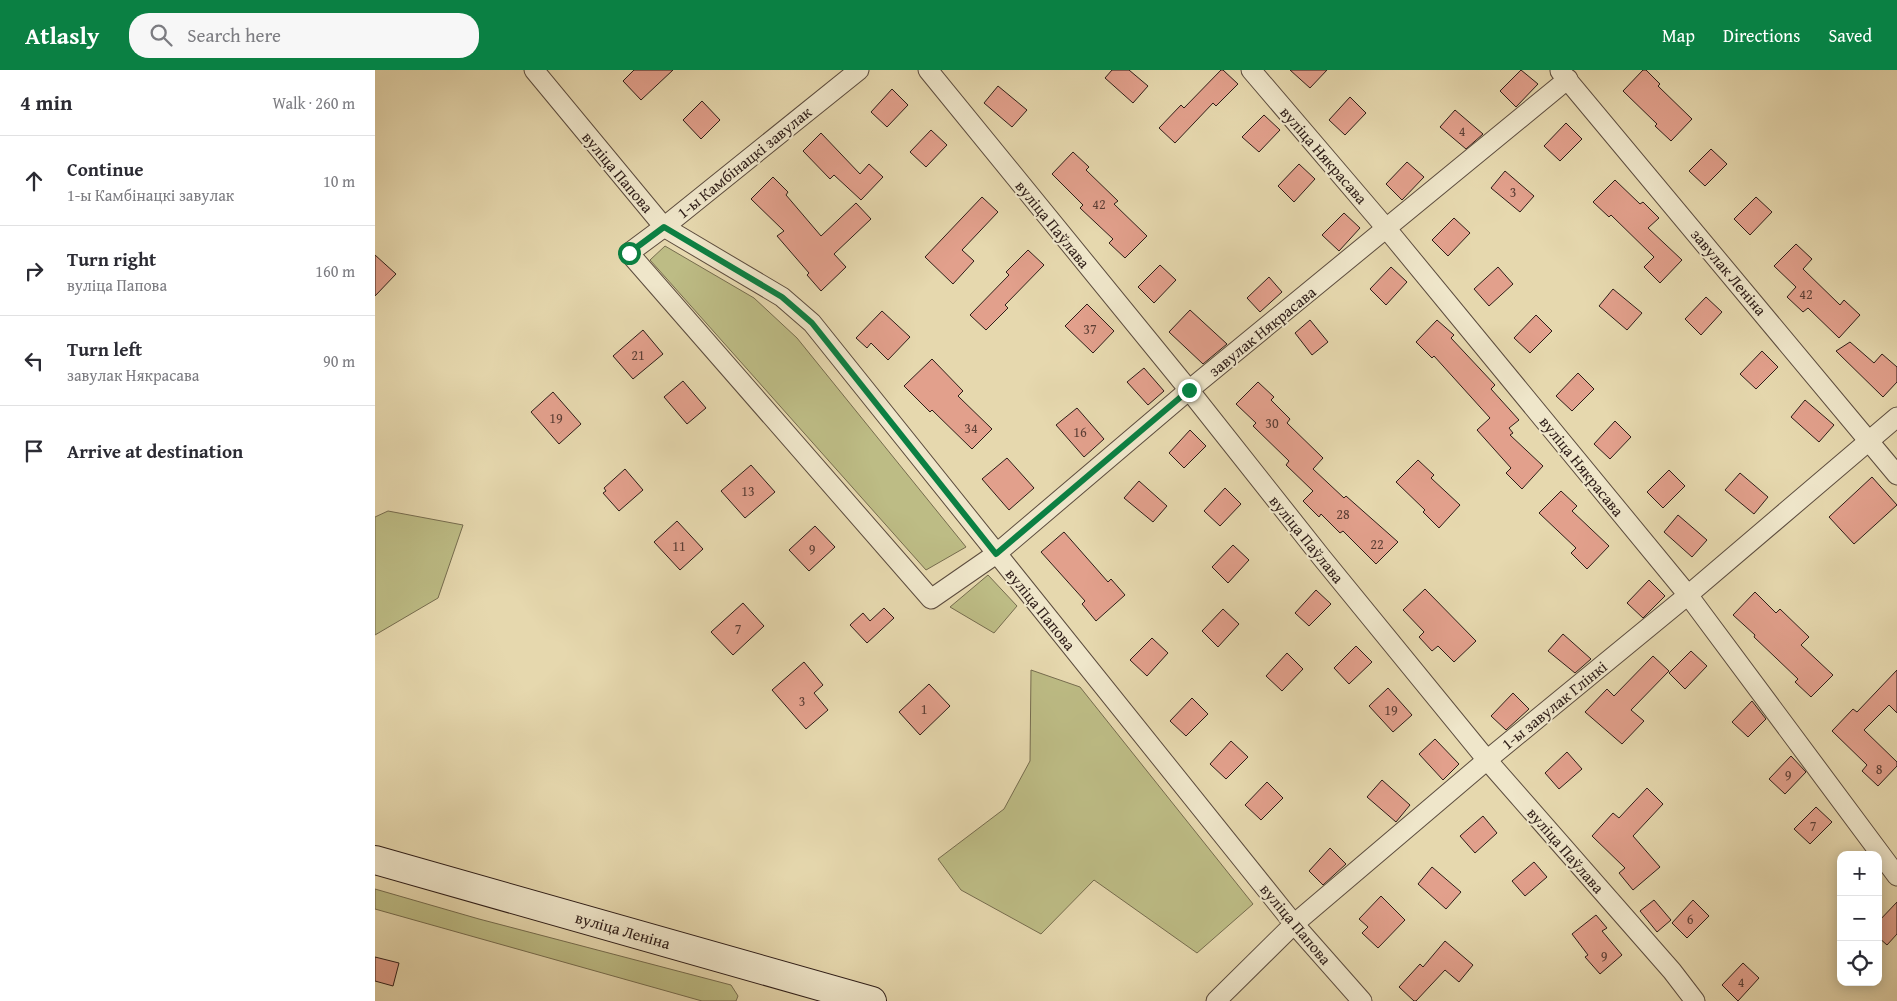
<!DOCTYPE html>
<html lang="en">
<head>
<meta charset="utf-8">
<style>
  :root { --surface:#fff; --page:#f7f7f7; --text:#2b2b33; --muted:#7c7c81; --line:#e1e1e2; --accent:#0b8043 }
  body { margin:0; font-family:"Gentium Book Plus",serif; background:var(--page); color:var(--text) }
  .controls { position:absolute; right:15px; bottom:15px; display:grid; overflow:hidden; border-radius:10px; box-shadow:0 2px 12px #0003 }
  .controls button { width:45px; height:45px; display:grid; place-items:center; padding:0; border:0; border-bottom:1px solid var(--line); background:var(--surface); color:var(--text); font:25px sans-serif }
  .stop { position:absolute; width:15px; height:15px; margin:-11px; border:4px solid #0b8043; border-radius:50%; background:#fff }
  .stop.end { background:#0b8043; border-color:#fff; box-shadow:0 1px 5px #0008 }
  .list { margin:0; padding:0; list-style:none }
  h2 { display:flex; justify-content:space-between; align-items:center; height:65px; margin:0; padding:0 20px; font-size:21px }
  h2 small { font-size:16px; font-weight:400; color:var(--muted) }
  .list li { display:grid; grid-template-columns:32px 1fr auto; gap:15px; align-items:center; box-sizing:border-box; height:90px; padding:0 20px; border-top:1px solid var(--line) }
  .list b { display:block; font-size:19px; white-space:nowrap }
  .list p { margin:0; font-size:16px; white-space:nowrap; color:var(--muted) }
  .list em { font-size:16px; font-style:normal; color:var(--muted) }
  .icon { flex:none; width:28px; height:28px; fill:none; stroke:currentColor; stroke-width:2; stroke-linecap:round; stroke-linejoin:round }
  .map { position:relative; flex:none; width:1522px; height:931px; overflow:hidden }
  header { display:flex; align-items:center; gap:30px; box-sizing:border-box; height:70px; padding:0 25px; background:var(--accent); color:#fff }
  header strong { font-size:24px }
  nav { display:flex; gap:28px; margin-inline-start:auto; font-size:18px }
  .search { width:350px; height:45px; background:var(--page); display:flex; align-items:center; gap:12px; box-sizing:border-box; padding:0 18px; border-radius:20px; color:var(--muted); font-size:19px }
  main { display:flex }
  aside { flex:1; background:var(--surface) }
  .map>svg:first-child { display:block }
  .green { fill:#bdbc85; stroke:#766c4e }
  .building { fill:#e2a08c; stroke:#2e1d18 }
  .lines { fill:none; stroke-linecap:round; stroke-linejoin:round }
  .minor-casing { stroke:#5c4c3e; stroke-width:21 }
  .secondary-casing { stroke:#2e1d18; stroke-width:30 }
  .minor { stroke:#efe6ca; stroke-width:19 }
  .secondary { stroke:#efe6ca; stroke-width:28 }
  .route { stroke:#0b8043; stroke-width:6 }
  .labels { text-anchor:middle; dominant-baseline:central; stroke-width:4; stroke-linejoin:round; paint-order:stroke }
  .number-label { font-size:14px; fill:#5b3e35 }
  .street-label { font-size:16px; fill:#2e1d18; stroke:#efe6ca }
</style>
</head>
<body>
<header>
<strong>Atlasly</strong>
<div class="search"><svg class="icon" aria-label="search" viewBox="0 0 24 24"><circle cx="10" cy="10" r="6"/><path d="M15 15l6 6"/></svg>Search here</div>
<nav><a>Map</a><a>Directions</a><a>Saved</a></nav>
</header>
<main>
<aside>
<h2>4 min<small>Walk · 260 m</small></h2>
<ul class="list">
<li><svg class="icon" aria-label="ahead" viewBox="0 0 24 24"><path d="M12 20V5M6 11l6-6 6 6"/></svg><div><b>Continue</b><p>1-ы Камбінацкі завулак</p></div><em>10 m</em></li>
<li><svg class="icon" aria-label="right" viewBox="0 0 24 24"><path d="M7 20v-9h11M14 6l5 5-5 5"/></svg><div><b>Turn right</b><p>вуліца Папова</p></div><em>160 m</em></li>
<li><svg class="icon" aria-label="left" viewBox="0 0 24 24"><path d="M17 20v-9H6M10 6l-5 5 5 5"/></svg><div><b>Turn left</b><p>завулак Някрасава</p></div><em>90 m</em></li>
<li><svg class="icon" aria-label="arrive" viewBox="0 0 24 24"><path d="M6 21V4h12l-3 4 3 4H6"/></svg><div><b>Arrive at destination</b></div></li>
</ul>
</aside>
<div class="map">
<svg width="1522" height="931" viewBox="0 0 1522 931">
  <rect width="100%" height="100%" fill="#e6d8ae"/>
  <filter id="stains"><feTurbulence type="fractalNoise" baseFrequency=".004" numOctaves="4"/><feColorMatrix values="0 0 0 0 .2 0 0 0 0 .09 0 0 0 0 .02 0 0 0 .5 -.17"/></filter>
  <radialGradient id="worn" r=".72"><stop offset=".6" stop-color="#630" stop-opacity="0"/><stop offset="1" stop-color="#630" stop-opacity=".3"/></radialGradient>
  <g class="green">
    <path d="M290 176 379 228 422 268 591 477 551 500 275 190Z"/>
    <path d="M13 441 88 455 63 528 0 565V447Z"/>
    <path d="M613 505 642 536 619 563 575 537Z"/>
    <path d="M656 600 705 617 878 834 822 883 719 810 666 864 586 820 563 789 629 739 655 691Z"/>
    <path d="M0 819 104 849 356 915 363 926 361 931H327L0 839Z"/>
  </g>
  <g class="building">
    <path d="M259 0H298L266 30 248 11Z"/>
    <path d="M737 0H754L773 16 758 33 730 8Z"/>
    <path d="M846 0H848L863 14 841 36 838 33 800 73 784 58 806 35 809 38Z"/>
    <path d="M915 0H952L935 18Z"/>
    <path d="M1146 0 1163 14 1141 37 1125 21Z"/>
    <path d="M1268 0H1271L1285 14 1283 16 1317 49 1296 71 1280 56 1282 54 1248 21Z"/>
    <path d="M623 16 652 40 637 57 609 33Z"/>
    <path d="M517 19 533 35 512 57 496 42Z"/>
    <path d="M975 27 991 43 970 65 954 50Z"/>
    <path d="M327 31 345 50 326 69 308 50Z"/>
    <path d="M1080 40 1108 64 1091 79 1065 57Z"/>
    <path d="M889 45 905 60 884 82 867 67Z"/>
    <path d="M1191 53 1207 69 1185 91 1169 76Z"/>
    <path d="M556 60 572 75 551 97 535 82Z"/>
    <path d="M446 63 485 104 494 94 508 107 486 130 459 105 455 109 428 81Z"/>
    <path d="M1336 79 1352 94 1330 116 1314 101Z"/>
    <path d="M698 82 714 97 711 100 743 131 739 134 772 166 750 188 734 173 738 169 705 138 708 135 677 104Z"/>
    <path d="M1032 92 1049 107 1027 130 1011 114Z"/>
    <path d="M924 94 940 109 919 132 903 116Z"/>
    <path d="M1130 101 1159 126 1145 142 1116 118Z"/>
    <path d="M398 107 413 122 411 125 446 166 481 133 496 149 459 184 471 197 446 221 432 205 434 203 402 166 409 161 376 129Z"/>
    <path d="M1240 110 1265 134 1268 132 1284 148 1273 158 1307 190 1285 213 1269 197 1279 187 1236 145 1234 147 1218 132Z"/>
    <path d="M607 127 623 142 587 180 599 191 578 214 550 187Z"/>
    <path d="M1381 127 1397 142 1375 165 1359 149Z"/>
    <path d="M969 143 985 158 964 181 947 165Z"/>
    <path d="M1079 148 1095 163 1073 186 1057 170Z"/>
    <path d="M1421 174 1437 189 1428 199 1465 235 1469 230 1485 245 1464 268 1433 238 1428 242 1412 227 1421 217 1399 196Z"/>
    <path d="M653 180 669 195 630 235 633 238 611 260 595 245 634 205 631 202Z"/>
    <path d="M0 185 21 204 0 226Z"/>
    <path d="M785 195 801 210 779 233 763 217Z"/>
    <path d="M1016 197 1032 212 1011 235 995 219Z"/>
    <path d="M1123 197 1138 214 1114 236 1099 219Z"/>
    <path d="M894 207 907 222 885 242 872 228Z"/>
    <path d="M1238 219 1267 243 1252 260 1224 236Z"/>
    <path d="M1331 227 1347 242 1326 265 1310 249Z"/>
    <path d="M712 234 739 261 718 283 690 256Z"/>
    <path d="M815 240 852 274 828 294 794 262Z"/>
    <path d="M507 241 535 267 513 290 496 273 492 278 481 268Z"/>
    <path d="M1161 245 1177 261 1155 283 1139 268Z"/>
    <path d="M935 250 953 272 937 285 920 263Z"/>
    <path d="M1062 250 1079 265 1076 268 1120 315 1116 319 1144 350 1134 358 1138 363 1135 365 1168 396 1147 419 1131 403 1136 398 1102 360 1115 348 1059 286 1057 288 1041 272Z"/>
    <path d="M268 260 288 284 258 309 238 286Z"/>
    <path d="M1475 272 1499 293 1507 284 1522 297V312L1508 327 1461 281Z"/>
    <path d="M1387 281 1403 297 1381 319 1365 304Z"/>
    <path d="M557 289 588 321 583 326 617 359 597 379 557 340 555 342 529 316Z"/>
    <path d="M769 298 789 321 773 335 752 312Z"/>
    <path d="M1203 303 1219 319 1197 341 1181 326Z"/>
    <path d="M308 311 331 338 312 354 289 327Z"/>
    <path d="M883 312 899 327 896 330 915 349 912 353 948 388 938 399 969 428 971 426 1023 472 1001 494 968 461 965 463 946 444 944 447 928 431 938 421 911 395 914 391 878 356 881 353 861 334Z"/>
    <path d="M178 322 206 354 184 374 156 342Z"/>
    <path d="M1430 330 1459 355 1444 372 1416 347Z"/>
    <path d="M702 338 729 369 709 387 681 355Z"/>
    <path d="M1240 351 1256 367 1235 389 1219 374Z"/>
    <path d="M815 360 831 376 809 398 794 383Z"/>
    <path d="M632 388 659 418 634 440 607 409Z"/>
    <path d="M1043 390 1059 405 1056 408 1085 435 1064 458 1048 442 1050 440 1021 412Z"/>
    <path d="M376 395 400 422 370 448 346 421Z"/>
    <path d="M250 399 268 420 244 441 228 423 231 421 229 418Z"/>
    <path d="M1294 400 1310 416 1288 438 1272 422Z"/>
    <path d="M1365 403 1393 427 1379 444 1350 420Z"/>
    <path d="M1497 407 1522 435 1479 474 1454 447Z"/>
    <path d="M764 411 792 436 778 452 749 428Z"/>
    <path d="M850 418 866 434 845 456 829 441Z"/>
    <path d="M1186 421 1202 436 1197 441 1234 476 1212 499 1196 483 1201 478 1164 443Z"/>
    <path d="M1303 445 1332 470 1317 487 1289 462Z"/>
    <path d="M302 451 328 479 305 500 279 472Z"/>
    <path d="M440 456 460 477 434 501 414 480Z"/>
    <path d="M689 462 733 512 736 509 750 525 721 551 707 534 710 531 666 482Z"/>
    <path d="M858 475 874 490 853 513 837 497Z"/>
    <path d="M1274 510 1290 526 1268 548 1252 533Z"/>
    <path d="M1050 519 1101 571 1079 592 1063 576 1057 581 1044 567 1049 562 1028 540Z"/>
    <path d="M941 520 956 534 934 556 920 543Z"/>
    <path d="M1380 522 1401 543 1405 539 1434 567 1426 575 1458 605 1436 627 1420 612 1423 609 1379 567 1380 565 1358 545Z"/>
    <path d="M368 533 389 556 358 585 336 562Z"/>
    <path d="M509 538 519 548 492 573 475 555 488 543 495 551Z"/>
    <path d="M848 539 864 554 843 577 827 561Z"/>
    <path d="M1188 564 1216 589 1200 603 1173 581Z"/>
    <path d="M777 568 793 583 772 606 755 590Z"/>
    <path d="M981 576 997 592 974 614 959 598Z"/>
    <path d="M1316 581 1332 596 1310 619 1294 603Z"/>
    <path d="M912 583 928 599 907 621 891 606Z"/>
    <path d="M1278 586 1294 601 1256 640 1269 651 1247 674 1210 642 1232 619 1239 626Z"/>
    <path d="M429 592 448 615 439 623 453 640 431 659 397 620Z"/>
    <path d="M1522 600V643L1514 635 1489 660 1522 692V696L1503 716 1487 701 1492 695 1457 661 1478 639 1482 642Z"/>
    <path d="M554 614 575 636 545 665 524 642Z"/>
    <path d="M1013 618 1037 645 1018 662 994 636Z"/>
    <path d="M1138 623 1154 639 1131 660 1116 646Z"/>
    <path d="M817 628 833 644 811 666 795 651Z"/>
    <path d="M1377 631 1391 649 1373 667 1357 652Z"/>
    <path d="M1060 669 1084 694 1068 710 1044 684Z"/>
    <path d="M856 671 873 687 851 709 835 694Z"/>
    <path d="M1192 682 1207 699 1184 719 1170 703Z"/>
    <path d="M1416 686 1431 702 1410 724 1394 709Z"/>
    <path d="M1007 710 1035 735 1021 752 992 727Z"/>
    <path d="M892 712 908 728 886 750 870 735Z"/>
    <path d="M1272 718 1288 734 1258 766 1285 797 1258 820 1244 803 1250 798 1217 766 1238 743 1244 748Z"/>
    <path d="M1441 737 1457 752 1435 774 1419 759Z"/>
    <path d="M1108 746 1122 763 1100 783 1085 766Z"/>
    <path d="M955 778 971 794 948 815 934 801Z"/>
    <path d="M1159 792 1172 807 1150 826 1137 811Z"/>
    <path d="M1057 797 1086 822 1071 839 1043 814Z"/>
    <path d="M1006 826 1030 850 1003 878 987 863 993 857 984 849Z"/>
    <path d="M1279 830 1296 850 1282 862 1265 841Z"/>
    <path d="M1318 830 1334 846 1312 868 1297 853Z"/>
    <path d="M1522 832V864L1512 875 1503 867V852Z"/>
    <path d="M1221 845 1232 858 1227 861 1247 885 1225 904 1210 887 1213 885 1197 864Z"/>
    <path d="M1070 871 1098 895 1084 912 1070 900 1041 931H1039L1024 917 1045 894 1048 897Z"/>
    <path d="M0 887 24 893 18 916 0 911Z"/>
    <path d="M1368 893 1384 908 1363 931 1347 915Z"/>
  </g>
  <g class="lines">
    <g class="minor-casing">
      <g id="minor">
        <path d="M159 0 289 157 407 227 437 253 919 854 987 931"/>
        <path d="M484 0 289 157 254 183 556 529 621 484 814 320 1193 9"/>
        <path d="M553 0 814 320 947 488 1112 690 1297 901 1320 931"/>
        <path d="M876 0 1011 158 1313 525 1522 806"/>
        <path d="M1185 1 1522 405"/>
        <path d="M841 931 919 854 1112 690 1313 525 1522 347"/>
      </g>
    </g>
    <g class="secondary-casing">
      <path id="secondary" d="M0 790 497 931"/>
    </g>
    <use href="#minor" class="minor"/>
    <use href="#secondary" class="secondary"/>
  </g>
  <g class="lines">
    <path class="route" d="M254 183 289 157 407 227 437 253 621 484 814 320"/>
  </g>
  <g class="labels">
    <g class="number-label">
      <text x="1087" y="61">4</text>
      <text x="1138" y="122">3</text>
      <text x="724" y="134">42</text>
      <text x="1431" y="224">42</text>
      <text x="715" y="259">37</text>
      <text x="263" y="285">21</text>
      <text x="181" y="348">19</text>
      <text x="897" y="353">30</text>
      <text x="596" y="358">34</text>
      <text x="705" y="362">16</text>
      <text x="373" y="421">13</text>
      <text x="968" y="444">28</text>
      <text x="1002" y="474">22</text>
      <text x="304" y="476">11</text>
      <text x="437" y="479">9</text>
      <text x="363" y="559">7</text>
      <text x="427" y="631">3</text>
      <text x="549" y="639">1</text>
      <text x="1016" y="640">19</text>
      <text x="1504" y="699">8</text>
      <text x="1413" y="705">9</text>
      <text x="1438" y="756">7</text>
      <text x="1315" y="849">6</text>
      <text x="1229" y="886">9</text>
      <text x="1366" y="912">4</text>
    </g>
    <g class="street-label">
      <text transform="translate(949 85) rotate(49)">вуліца Някрасава</text>
      <text transform="translate(369 92) rotate(-39)">1-ы Камбінацкі завулак</text>
      <text transform="translate(243 102) rotate(50)">вуліца Папова</text>
      <text transform="translate(678 154) rotate(51)">вуліца Паўлава</text>
      <text transform="translate(1354 202) rotate(50)">завулак Леніна</text>
      <text transform="translate(887 261) rotate(-39)">завулак Някрасава</text>
      <text transform="translate(1207 396) rotate(51)">вуліца Някрасава</text>
      <text transform="translate(932 469) rotate(51)">вуліца Паўлава</text>
      <text transform="translate(666 539) rotate(51)">вуліца Папова</text>
      <text transform="translate(1179 635) rotate(-39)">1-ы завулак Глінкі</text>
      <text transform="translate(1191 780) rotate(49)">вуліца Паўлава</text>
      <text transform="translate(921 854) rotate(50)">вуліца Папова</text>
      <text transform="translate(248 860) rotate(16)">вуліца Леніна</text>
    </g>
  </g>
  <rect width="100%" height="100%" filter="url(#stains)"/>
  <rect width="100%" height="100%" fill="url(#worn)"/>
</svg>
<div class="controls">
<button>+</button>
<button>−</button>
<button><svg class="icon" aria-label="locate" viewBox="0 0 24 24"><circle cx="12" cy="12" r="6"/><path d="M12 2v4M12 18v4M2 12h4M18 12h4"/></svg></button>
</div>
<div class="stop" style="left:254px;top:183px"></div>
<div class="stop end" style="left:814px;top:320px"></div>
</div>
</main>
</body>
</html>
